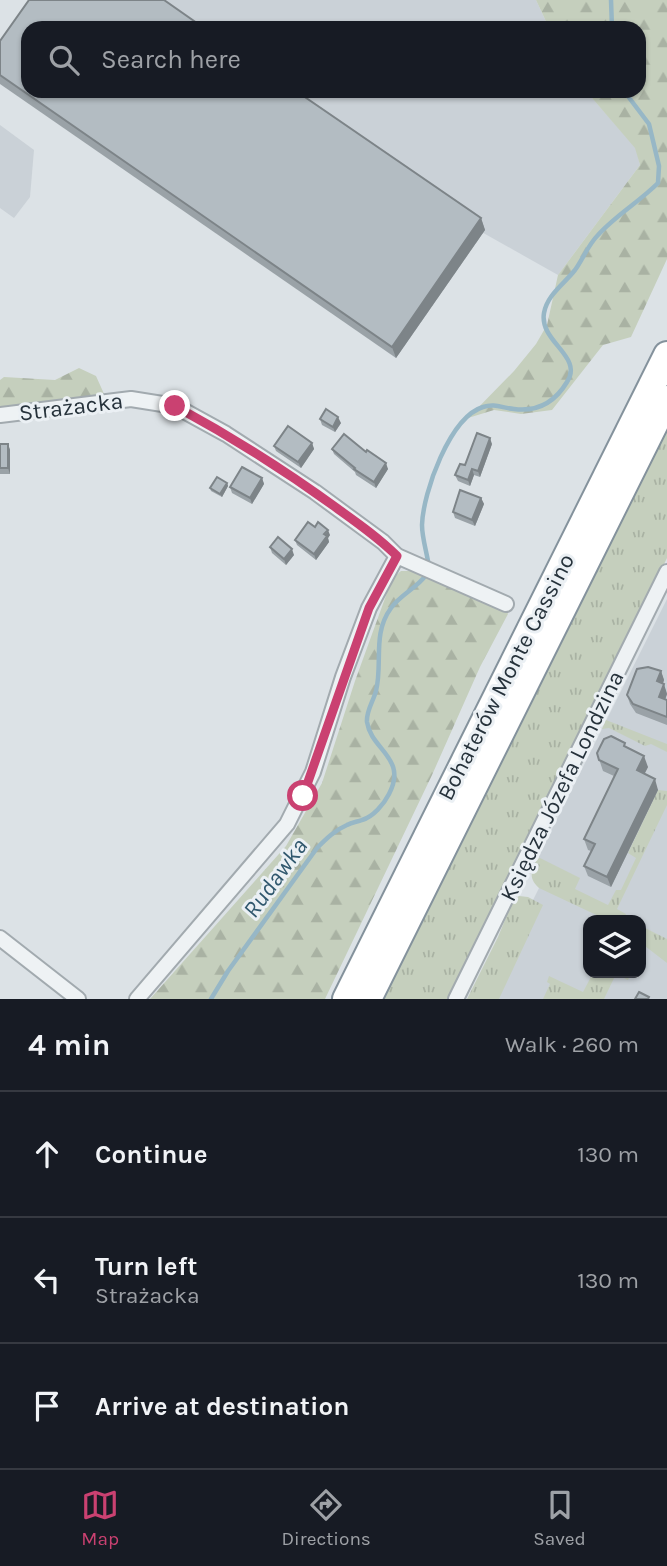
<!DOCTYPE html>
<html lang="en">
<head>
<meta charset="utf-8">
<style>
  :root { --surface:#171b24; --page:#242831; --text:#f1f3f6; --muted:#9ea1a6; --line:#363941; --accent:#ca4171 }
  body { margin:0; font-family:Karla,sans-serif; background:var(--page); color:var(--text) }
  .controls { position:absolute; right:21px; bottom:21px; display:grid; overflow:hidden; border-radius:14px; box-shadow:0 2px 5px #0004 }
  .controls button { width:63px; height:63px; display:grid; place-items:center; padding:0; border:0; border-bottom:2px solid var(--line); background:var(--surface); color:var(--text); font:35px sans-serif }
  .stop { position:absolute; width:21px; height:21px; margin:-16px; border:5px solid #ca4171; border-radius:50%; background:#fff }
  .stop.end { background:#ca4171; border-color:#fff; box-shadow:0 2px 7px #0008 }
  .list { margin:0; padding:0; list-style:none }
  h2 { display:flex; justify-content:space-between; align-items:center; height:91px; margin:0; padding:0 28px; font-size:30px }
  h2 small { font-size:23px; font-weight:400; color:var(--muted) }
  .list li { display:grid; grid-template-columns:46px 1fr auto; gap:21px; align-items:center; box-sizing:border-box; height:126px; padding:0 28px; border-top:2px solid var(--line) }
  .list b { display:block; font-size:26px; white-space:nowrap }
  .list p { margin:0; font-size:23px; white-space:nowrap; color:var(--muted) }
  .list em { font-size:23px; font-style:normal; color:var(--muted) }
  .icon { flex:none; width:38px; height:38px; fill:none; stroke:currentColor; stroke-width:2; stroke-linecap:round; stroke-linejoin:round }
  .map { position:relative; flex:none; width:667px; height:999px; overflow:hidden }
  .search { position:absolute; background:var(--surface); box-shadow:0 2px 5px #0004; left:21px; right:21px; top:21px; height:77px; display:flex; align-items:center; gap:18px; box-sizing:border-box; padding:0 24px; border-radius:21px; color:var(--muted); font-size:26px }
  .sheet { height:469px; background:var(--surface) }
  nav { display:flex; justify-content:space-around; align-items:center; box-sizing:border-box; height:98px; border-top:2px solid var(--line); background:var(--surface); font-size:19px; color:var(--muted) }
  nav a { display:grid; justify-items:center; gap:4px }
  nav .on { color:var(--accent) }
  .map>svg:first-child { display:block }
  .built { fill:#cad1d7; fill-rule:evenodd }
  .grass { fill:url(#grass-tufts) }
  .forest { fill:url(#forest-firs) }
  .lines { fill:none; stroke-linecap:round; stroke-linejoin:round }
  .stream { stroke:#97b7c6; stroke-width:4.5 }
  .minor-casing { stroke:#a2aaaf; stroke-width:18 }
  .motorway-casing { stroke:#84929c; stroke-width:30 }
  .minor { stroke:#eef2f4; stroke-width:14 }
  .motorway { stroke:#fff; stroke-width:26 }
  .wall { fill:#9aa2a7 }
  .shaded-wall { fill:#7d8488 }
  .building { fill:#b3bcc2; stroke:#7d8488; stroke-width:2 }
  .route { stroke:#ca4171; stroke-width:9 }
  .labels { text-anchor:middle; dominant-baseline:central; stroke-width:6; stroke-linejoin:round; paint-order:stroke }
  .street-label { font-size:23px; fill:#26323b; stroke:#ebf0f4 }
  .water-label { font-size:24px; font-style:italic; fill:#31586e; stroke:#ebf0f4 }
</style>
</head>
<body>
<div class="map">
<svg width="667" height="999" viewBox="0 0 667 999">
  <defs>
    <pattern id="grass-tufts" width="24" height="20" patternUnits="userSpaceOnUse" patternTransform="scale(1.75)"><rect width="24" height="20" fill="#c5cfbd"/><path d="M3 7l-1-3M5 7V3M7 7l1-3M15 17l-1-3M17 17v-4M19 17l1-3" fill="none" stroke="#a9b2a3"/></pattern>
    <pattern id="forest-firs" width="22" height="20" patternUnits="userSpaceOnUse" patternTransform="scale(1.75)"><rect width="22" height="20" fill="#c5cfbd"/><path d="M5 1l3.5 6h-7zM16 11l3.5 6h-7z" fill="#a9b2a3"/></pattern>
  </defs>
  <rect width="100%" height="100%" fill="#dce2e6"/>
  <g class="built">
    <path d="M115 0H536L549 28H153Z"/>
    <path d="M249 91H586L636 148 640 165 558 275 359 163Z"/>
    <path d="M0 125 34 150 30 197 14 218 0 208Z"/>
    <path d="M667 599V999H484L543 880 530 873ZM588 920H641V973H588Z"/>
  </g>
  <g class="grass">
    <path d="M667 429V558L511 880 450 999H382Z"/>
    <path d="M606 720 667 744V752L651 744 645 746 609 728 602 729Z"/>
    <path d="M658 790 667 791V805L617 909 626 914 624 918 628 920H607L539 888C527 877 532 870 538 857L580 878 575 889 608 905 616 890H621L636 858 628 853Z"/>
    <path d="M519 896 528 897 543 905 499 999H467L498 937 513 900Z"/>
    <path d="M641 926 667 939V963L641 943Z"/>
    <path d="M593 973H631L628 980 616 974 604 999H543L550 984 547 982 549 976 583 992Z"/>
  </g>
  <g class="forest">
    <path d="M536 0H667V259L631 337 603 345 552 410 521 414 494 410 468 418 514 371 536 344 547 325 558 275 640 165 635 148 586 91H639V28H549Z"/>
    <path d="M79 368 96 376 105 396 0 409V380L4 377 55 380Z"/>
    <path d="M401 571H417L506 609 508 614 480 667 432 775 325 999H150L286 846 322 783 355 681 392 579Z"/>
  </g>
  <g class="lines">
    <g class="stream">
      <path d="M611 0 612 28"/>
      <path d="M429 567C427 553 422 538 422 525 423 492 450 417 483 407 495 403 502 408 514 409 537 412 555 402 567 382 584 356 539 342 544 313 547 295 564 284 575 270 583 259 588 245 598 235 616 215 639 202 658 183L659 166 649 124 624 91"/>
      <path d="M211 999 228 971 317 848C326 839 335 830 347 825 352 822 357 822 362 820 373 817 384 804 389 794 408 758 371 750 367 722 366 711 373 702 376 691 383 663 372 634 391 608 401 594 417 588 426 575"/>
    </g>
    <g class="minor-casing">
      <g id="minor">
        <path d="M0 415 131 399 175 406 226 434 315 492 383 542 397 556 506 604"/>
        <path d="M0 938 78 999"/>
        <path d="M137 999 287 824 313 772 343 677 369 608 397 556"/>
        <path d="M456 999 667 572"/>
      </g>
    </g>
    <g class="motorway-casing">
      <g id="motorway">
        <path d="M346 999 667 355"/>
        <path d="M368 999 667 399"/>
      </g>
    </g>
    <use href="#minor" class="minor"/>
    <use href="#motorway" class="motorway"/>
  </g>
  <g class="wall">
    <path d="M0 41 481 218 485 230 396 358 0 84Z"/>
    <path d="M320 419 341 423 335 432 322 425Z"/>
    <path d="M312 443 314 449 301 468 276 451 274 446Z"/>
    <path d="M0 444H8L10 450V474H0Z"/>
    <path d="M492 444 480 477 474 475 470 486 458 481 455 475 465 465Z"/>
    <path d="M332 449 366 452 388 469 376 488 356 475 355 472 334 454Z"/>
    <path d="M262 478 264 484 252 504 232 493 230 487Z"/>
    <path d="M227 483 228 486 222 497 211 491 210 488Z"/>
    <path d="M481 498 484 504 475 526 455 518 453 512Z"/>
    <path d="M315 527 330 535 328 538 329 542 316 560 297 545 295 540Z"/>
    <path d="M270 547 294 555 286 565 272 553Z"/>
    <path d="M661 671 664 680 663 683 667 694 665 699 667 700V725L636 713 630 704 627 695Z"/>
    <path d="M627 748 648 767 644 774 658 790 611 887 588 876 584 866 591 851 588 850 584 839 614 776 603 771 597 753Z"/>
  </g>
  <g class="shaded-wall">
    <path d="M481 218 485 230 396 358 392 347Z"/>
    <path d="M338 417 341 423 335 432 333 427Z"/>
    <path d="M490 438 492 444 480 477 478 471Z"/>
    <path d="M312 443 314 449 301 468 298 462Z"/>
    <path d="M8 444 10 450V474L8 468Z"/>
    <path d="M386 463 388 469 376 488 374 482Z"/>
    <path d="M472 469 474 475 470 486 468 480Z"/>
    <path d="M262 478 264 484 252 504 250 498Z"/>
    <path d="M227 483 228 486 222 497 220 494Z"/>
    <path d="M481 498 484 504 475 526 472 520Z"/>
    <path d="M328 530 330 535 328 538 329 542 316 560 314 554Z"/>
    <path d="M292 549 294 555 286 565 284 559Z"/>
    <path d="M661 671 664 680 661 689 657 681Z"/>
    <path d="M664 684 667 694 663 706 659 697Z"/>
    <path d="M644 756 648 767 641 781 637 770Z"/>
    <path d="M655 779 658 790 611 887 607 877Z"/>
  </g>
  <g class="building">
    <path d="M29 0H164L204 28H28V91H296L481 218 392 347 0 75V41Z"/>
    <path d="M326 409 338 417 333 427 320 419Z"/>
    <path d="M288 426 312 443 298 462 274 446Z"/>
    <path d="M477 433 490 438 478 471 472 469 468 480 455 475 460 464 465 465Z"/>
    <path d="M344 434 366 452 367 450 386 463 374 482 354 469 355 468 332 449Z"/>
    <rect x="0" y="444" width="8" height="24"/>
    <path d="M242 467 262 478 250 498 230 487Z"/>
    <path d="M217 477 227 483 220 494 210 488Z"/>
    <path d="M460 490 481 498 472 520 453 512Z"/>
    <path d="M308 522 315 527 318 522 328 530 324 534 327 536 314 554 295 540Z"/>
    <path d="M278 537 292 549 284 559 270 547Z"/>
    <path d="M648 667 661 671 657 681 664 684 659 697 667 700V717L633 704 627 695 637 669Z"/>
    <path d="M611 736 625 743 624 746 644 756 637 770 655 779 607 877 584 866 595 844 584 839 618 769 599 760 597 753 604 739Z"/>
    <path d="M639 992 649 997 648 999H635Z"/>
  </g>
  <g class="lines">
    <path class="route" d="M175 406C232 437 286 471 338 509 359 524 379 538 397 556L369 608 303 796"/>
  </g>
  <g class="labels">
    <g class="street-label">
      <text transform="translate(71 407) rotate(-7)">Strażacka</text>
      <text transform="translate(506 677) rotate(-63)">Bohaterów Monte Cassino</text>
      <text transform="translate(562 786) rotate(-64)">Księdza Józefa Londzina</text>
    </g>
    <g class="water-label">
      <text transform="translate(275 878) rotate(-54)">Rudawka</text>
    </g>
  </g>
</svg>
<div class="controls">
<button><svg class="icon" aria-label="layers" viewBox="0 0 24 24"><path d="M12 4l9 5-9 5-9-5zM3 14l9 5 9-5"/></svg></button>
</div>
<div class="stop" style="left:303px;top:796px"></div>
<div class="stop end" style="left:175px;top:406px"></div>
<div class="search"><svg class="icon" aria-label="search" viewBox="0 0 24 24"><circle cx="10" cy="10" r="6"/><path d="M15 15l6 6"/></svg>Search here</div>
</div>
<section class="sheet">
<h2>4 min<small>Walk · 260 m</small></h2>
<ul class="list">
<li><svg class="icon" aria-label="ahead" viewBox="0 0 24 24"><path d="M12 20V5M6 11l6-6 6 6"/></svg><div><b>Continue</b></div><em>130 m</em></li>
<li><svg class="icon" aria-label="left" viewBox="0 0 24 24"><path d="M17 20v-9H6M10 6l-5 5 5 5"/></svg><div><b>Turn left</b><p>Strażacka</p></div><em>130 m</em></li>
<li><svg class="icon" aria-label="arrive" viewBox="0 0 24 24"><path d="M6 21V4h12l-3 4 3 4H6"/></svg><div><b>Arrive at destination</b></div></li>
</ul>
</section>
<nav>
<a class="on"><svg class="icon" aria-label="map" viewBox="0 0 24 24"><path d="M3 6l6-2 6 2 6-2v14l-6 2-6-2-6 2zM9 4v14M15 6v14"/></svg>Map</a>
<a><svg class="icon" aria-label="directions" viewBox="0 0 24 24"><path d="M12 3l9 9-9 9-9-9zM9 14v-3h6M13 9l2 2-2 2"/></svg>Directions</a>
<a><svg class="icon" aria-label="saved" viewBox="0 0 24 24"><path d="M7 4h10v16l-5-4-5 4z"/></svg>Saved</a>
</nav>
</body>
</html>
